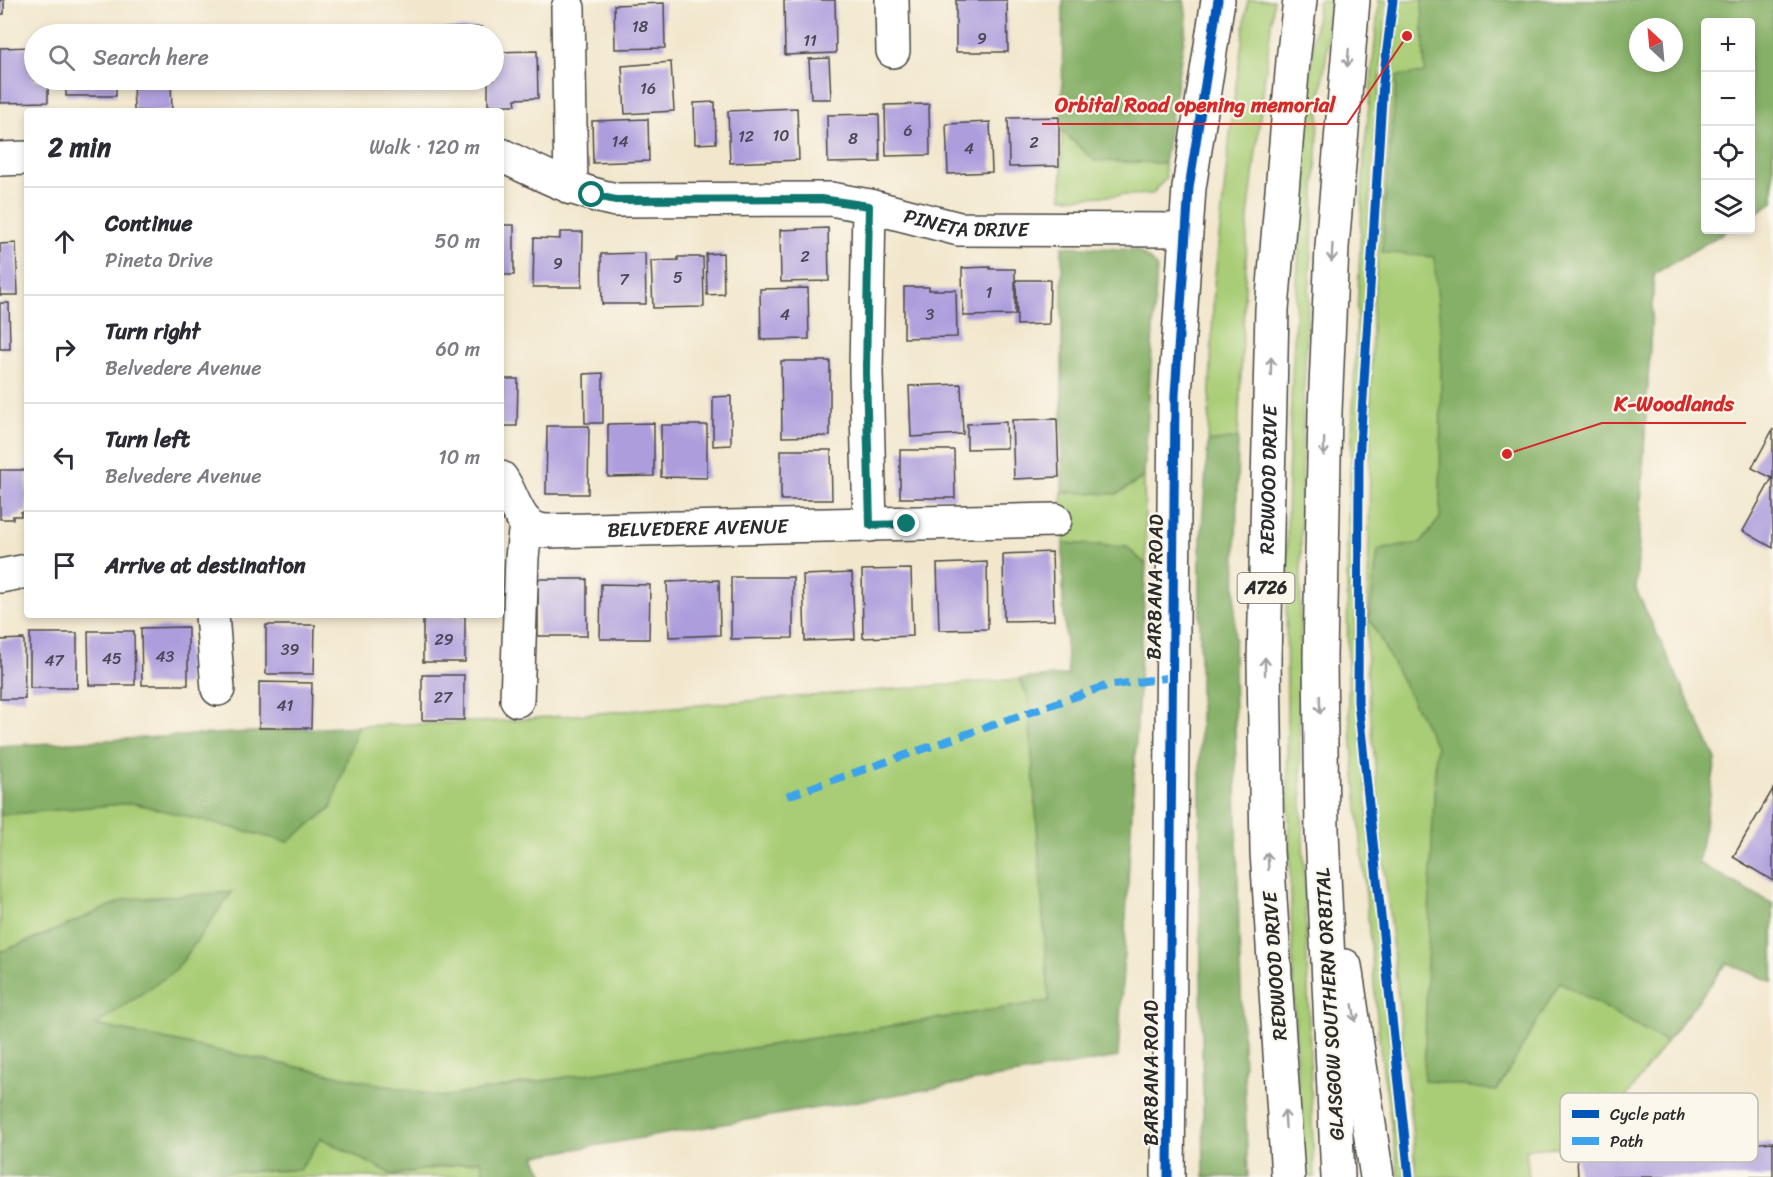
<!DOCTYPE html>
<html lang="en">
<head>
<meta charset="utf-8">
<style>
  :root { --surface:#fff; --page:#f2f2f3; --text:#2b2b33; --muted:#7c7c81; --line:#e1e1e2 }
  body { margin:0; font-family:Sriracha,sans-serif; background:var(--page); color:var(--text) }
  .controls { position:absolute; right:18px; top:18px; display:grid; overflow:hidden; border-radius:6px; box-shadow:0 3px 9px #0003 }
  .controls button { width:54px; height:54px; display:grid; place-items:center; padding:0; border:0; border-bottom:2px solid var(--line); background:var(--surface); color:var(--text); font:30px sans-serif }
  .compass { position:absolute; left:1629px; top:18px; width:54px; height:54px; border-radius:50%; background:var(--surface); box-shadow:0 3px 9px #0003; rotate:334deg }
  .stop { position:absolute; width:18px; height:18px; margin:-14px; border:4px solid #0f766e; border-radius:50%; background:#fff }
  .stop.end { background:#0f766e; border-color:#fff; box-shadow:0 2px 6px #0008 }
  .list { margin:0; padding:0; list-style:none }
  h2 { display:flex; justify-content:space-between; align-items:center; height:78px; margin:0; padding:0 24px; font-size:26px }
  h2 small { font-size:20px; font-weight:400; color:var(--muted) }
  .list li { display:grid; grid-template-columns:39px 1fr auto; gap:18px; align-items:center; box-sizing:border-box; height:108px; padding:0 24px; border-top:2px solid var(--line) }
  .list b { display:block; font-size:22px; white-space:nowrap }
  .list p { margin:0; font-size:20px; white-space:nowrap; color:var(--muted) }
  .list em { font-size:20px; font-style:normal; color:var(--muted) }
  .icon { flex:none; width:33px; height:33px; fill:none; stroke:currentColor; stroke-width:2; stroke-linecap:round; stroke-linejoin:round }
  .map { position:relative; flex:none; width:1773px; height:1177px; overflow:hidden }
  .search { position:absolute; background:var(--surface); box-shadow:0 3px 9px #0003; left:24px; top:24px; width:480px; height:66px; display:flex; align-items:center; gap:15px; box-sizing:border-box; padding:0 21px; border-radius:33px; color:var(--muted); font-size:22px }
  .panel { position:absolute; background:var(--surface); box-shadow:0 3px 9px #0003; left:24px; top:108px; width:480px; height:510px; border-radius:6px }
  .map>svg:first-child { display:block }
  .green { fill:#a9cd76; stroke:#6a7c50; stroke-width:1.5; fill-rule:evenodd }
  .forest { fill:#86b067; stroke:#586e49; stroke-width:1.5; fill-rule:evenodd }
  .building { fill:#ad9ddd }
  .lines { fill:none; stroke-linecap:round; stroke-linejoin:round }
  .street-casing { stroke:#494743; stroke-width:36 }
  .highway-casing { stroke:#494743; stroke-width:36 }
  .street { stroke:#fff; stroke-width:33 }
  .highway { stroke:#fff; stroke-width:33 }
  .quiet { stroke:#3ea3eb; stroke-width:8; stroke-dasharray:15 8; stroke-linecap:butt }
  .cycleway-casing { stroke:#fbf7ec; stroke-width:13 }
  .cycleway { stroke:#0057b8; stroke-width:9 }
  .oneway { stroke:#a0a0a0 }
  .route { stroke:#0f766e; stroke-width:8 }
  .labels { text-anchor:middle; dominant-baseline:central; stroke-width:4.5; stroke-linejoin:round; paint-order:stroke }
  .number-label { font-size:16px; fill:#4c4858 }
  .shield { fill:#fbf7ec; stroke:#696865; stroke-width:1.5 }
  .shield-label { font-size:18px; font-weight:bold; fill:#2b2b2b }
  .street-label { font-size:20px; fill:#2b2b2b; stroke:#fbf7ec }
  .key { fill:#fbf7ec; stroke:#bdbab2; stroke-width:1.5 }
  .key-label { font-size:16px; fill:#2b2b2b }
  .leader { fill:none; stroke:#d62828; stroke-width:2 }
  .callout-dot { fill:#d62828; stroke:#fbf7ec; stroke-width:2 }
  .callout-label { font-size:21px; text-anchor:middle; font-weight:bold; fill:#d62828; stroke:#fbf7ec; stroke-width:4.5; stroke-linejoin:round; paint-order:stroke }
</style>
</head>
<body>
<div class="map">
<svg width="1773" height="1177" viewBox="0 0 1773 1177">
  <rect width="100%" height="100%" fill="#fbf7ec"/>
  <filter id="ink" filterUnits="userSpaceOnUse"><feTurbulence type="fractalNoise" baseFrequency=".0167" numOctaves="2"/><feDisplacementMap in="SourceGraphic" scale="12" xChannelSelector="R" yChannelSelector="G"/><feConvolveMatrix kernelMatrix="1 2 1 2 8 2 1 2 1" color-interpolation-filters="sRGB"/></filter>
  <filter id="wash" filterUnits="userSpaceOnUse"><feTurbulence type="fractalNoise" baseFrequency=".008" numOctaves="4" result="noise"/><feDisplacementMap in="SourceGraphic" scale="24" xChannelSelector="R" yChannelSelector="G"/><feGaussianBlur stdDeviation="1.35" result="paint"/><feColorMatrix in="noise" values="0 0 0 0 0 0 0 0 0 0 0 0 0 0 0 0 0 1.4 0 .05"/><feComposite in="paint" operator="in"/></filter>
  <g filter="url(#wash)">
    <rect width="100%" height="100%" fill="#f2e7cd"/>
    <g class="green">
      <path d="M1248 0H1274L1248 218 1238 438 1208 442 1214 285 1233 106Z"/>
      <path d="M1319 0H1334L1320 102 1303 401 1299 712 1314 1177H1301C1292 960 1284 743 1287 526 1290 364 1302 203 1313 41Z"/>
      <path d="M1379 0H1387L1368 222 1355 656 1377 924 1406 1177H1399L1380 1049 1348 700 1347 547 1364 156Z"/>
      <path d="M1399 0H1773V202L1751 216 1750 22H1706V230H1728L1654 274 1636 590 1716 759 1698 863 1773 904V982L1727 963 1666 1042 1592 1145 1526 1149 1529 1177H1417L1381 835 1367 670 1372 318ZM1638 27H1674V63H1638Z"/>
      <path d="M1062 131 1095 160 1164 163 1166 178 1152 194 1062 198Z"/>
      <path d="M1144 477 1146 565 1127 547 1063 543 1062 492 1117 494Z"/>
      <path d="M1019 679 1028 696 1050 1001 441 1097 95 1025 176 970 231 892 44 935 0 952V815L133 803 200 819 331 808 358 726 501 721Z"/>
      <path d="M321 1138 393 1175 482 1160 484 1177H83L299 1170Z"/>
    </g>
    <g class="forest">
      <path d="M1063 0H1184L1187 20 1164 163 1095 161 1062 131Z"/>
      <path d="M1422 0H1773V202L1751 216 1750 22H1706V230H1728L1654 274 1636 590 1716 759 1698 863 1773 904V982L1727 963 1666 1042 1560 982 1497 1091 1424 1080 1427 966 1436 746 1369 618 1378 550 1421 543 1440 518 1441 336 1434 257 1382 252 1386 189 1397 76 1425 73ZM1638 27H1674V63H1638Z"/>
      <path d="M1062 246 1137 250 1157 266 1144 477 1117 494 1062 492Z"/>
      <path d="M1238 438 1234 666 1239 937 1248 1177H1204L1200 903V553L1208 442Z"/>
      <path d="M1063 543 1127 547 1146 565 1118 1057 535 1156 545 1177H484L481 1160 393 1175 321 1138 300 1170 83 1177H0V952L44 935 126 899 232 892 176 970 96 1025 441 1097 1049 1001 1028 696 1019 679 1068 675 1063 600Z"/>
      <path d="M358 726 331 808 288 842 133 803 0 815V746Z"/>
    </g>
    <g id="blocks">
      <g class="building">
        <rect x="0" y="0" width="4" height="14"/>
        <path d="M784 0H835L836 53 785 55Z"/>
        <path d="M956 0H1007L1008 52H956Z"/>
        <path d="M664 3 665 48 615 49 614 5Z"/>
        <path d="M225 27V34H178L177 29Z"/>
        <path d="M481 27V34H431V29Z"/>
        <path d="M343 28V34H292V31Z"/>
        <path d="M284 30 285 34H234V32Z"/>
        <path d="M416 32V34H377V33Z"/>
        <path d="M34 47V80H48V102L0 103V48Z"/>
        <path d="M537 51 538 98 515 99 516 105H488V80H494V52Z"/>
        <path d="M829 58 831 99H811L809 59Z"/>
        <path d="M671 62 674 111 625 114 622 66Z"/>
        <rect x="66" y="80" width="50" height="16"/>
        <path d="M133 80H171L172 111H134Z"/>
        <path d="M359 80H418V83L359 84Z"/>
        <path d="M715 102 716 143 695 144 694 103Z"/>
        <path d="M929 104 930 155 886 156 885 105Z"/>
        <path d="M797 108 799 160 730 163 728 111Z"/>
        <path d="M879 114 880 162 828 163 827 115Z"/>
        <path d="M1059 117V166L1009 167 1008 118Z"/>
        <path d="M648 119 649 161 593 163 592 121Z"/>
        <path d="M990 122 992 172 948 174 946 124Z"/>
        <rect x="501" y="225" width="13" height="50"/>
        <path d="M828 228 829 281 781 282 780 230Z"/>
        <path d="M560 232H583L582 287H533L534 238 560 239Z"/>
        <path d="M16 243 18 295H0V244Z"/>
        <path d="M645 253 646 304H602L601 254Z"/>
        <path d="M723 253 724 294 707 295 706 254Z"/>
        <path d="M678 257H703L704 307 653 308 651 261 678 260Z"/>
        <path d="M990 267V269H1015V315L963 316 962 268Z"/>
        <path d="M1016 280H1050L1049 324 1017 325Z"/>
        <path d="M904 287H929V290H956L957 337 904 338Z"/>
        <path d="M808 288 809 339 761 340 760 289Z"/>
        <path d="M0 303H9L10 349H0Z"/>
        <path d="M781 361H830V436L782 437Z"/>
        <path d="M603 373V423H585L584 374Z"/>
        <path d="M501 379H518L517 426H501Z"/>
        <path d="M961 384 963 434 911 437 909 386Z"/>
        <path d="M731 396V445L713 446V397Z"/>
        <path d="M1057 419 1059 477 1014 479 1012 420Z"/>
        <path d="M1006 422 1007 448 967 449V424Z"/>
        <path d="M654 423V476L608 477V424Z"/>
        <path d="M661 425H707V478L661 477Z"/>
        <path d="M547 426H589L588 494H546Z"/>
        <path d="M1773 429V548L1743 531 1772 478 1752 468Z"/>
        <path d="M781 450H831L832 500H781Z"/>
        <path d="M900 450H954L955 498H900Z"/>
        <path d="M0 470H27V512H21V516H13V519H0Z"/>
        <path d="M1052 552 1054 620 1004 621 1003 554Z"/>
        <path d="M987 562 988 629 939 630 937 564Z"/>
        <path d="M911 569 913 636 863 638 862 570Z"/>
        <path d="M852 573 855 639 805 641 803 575Z"/>
        <path d="M731 577H793V638L731 639Z"/>
        <rect x="538" y="579" width="49" height="57"/>
        <path d="M719 580 720 635 669 637 667 582Z"/>
        <path d="M601 584 650 585 649 639H600Z"/>
        <rect x="423" y="616" width="42" height="46"/>
        <path d="M266 625H315L314 674H266Z"/>
        <path d="M188 627V685H142L141 628Z"/>
        <path d="M88 631H134L135 685H89Z"/>
        <rect x="30" y="633" width="47" height="55"/>
        <path d="M24 639 25 699H0V640Z"/>
        <rect x="422" y="675" width="42" height="45"/>
        <path d="M259 682 312 683 311 728H259Z"/>
        <path d="M1773 789V881L1733 857Z"/>
        <path d="M1773 1142V1177H1578L1577 1158Z"/>
      </g>
    </g>
  </g>
  <g filter="url(#ink)">
    <use href="#blocks" fill-opacity="0" stroke="#494743" stroke-width="1.5"/>
    <g class="lines">
      <g class="street-casing">
        <g id="street">
          <path d="M892 0 893 51"/>
          <path d="M568 8 571 188"/>
          <path id="s1" d="M501 155C539 173 575 192 616 200L831 199 869 206 959 229 1186 230"/>
          <path d="M0 159 27 158"/>
          <path d="M869 206 866 372 870 525"/>
          <path id="s2" d="M501 478C515 498 517 528 545 531L1055 520"/>
          <path d="M0 576 27 571"/>
          <path d="M212 615 218 689"/>
          <path d="M517 700 522 557 526 524"/>
          <path d="M1168 1177 1175 395 1189 188 1218 0"/>
        </g>
      </g>
      <g class="highway-casing">
        <g id="highway">
          <path d="M1345 966 1377 1177"/>
          <path id="s3" d="M1288 1177 1267 852 1264 662 1272 309 1293 61 1300 0"/>
          <path d="M1338 1177 1322 832 1320 656 1325 411 1332 247 1353 0"/>
        </g>
      </g>
      <use href="#street" class="street"/>
      <use href="#highway" class="highway"/>
      <path class="quiet" d="M787 796 1106 686 1173 677"/>
      <g class="cycleway-casing">
        <g id="cycleway">
          <path d="M1393 0 1383 82 1359 461 1358 702 1409 1177"/>
          <path d="M1168 1177 1175 395 1189 188 1218 0"/>
        </g>
      </g>
      <use href="#cycleway" class="cycleway"/>
    </g>
    <defs><path id="oneway-shaft" d="M-6 0H5M1.5-3L5.5 0L1.5 3" fill="none" stroke-width="1.6" stroke-linecap="round" stroke-linejoin="round" transform="scale(1.5)"/></defs>
    <g class="oneway">
      <use href="#oneway-shaft" transform="translate(1348 58) rotate(95)"/>
      <use href="#oneway-shaft" transform="translate(1332 253) rotate(93)"/>
      <use href="#oneway-shaft" transform="translate(1271 366) rotate(-89)"/>
      <use href="#oneway-shaft" transform="translate(1324 447) rotate(91)"/>
      <use href="#oneway-shaft" transform="translate(1265 666) rotate(-90)"/>
      <use href="#oneway-shaft" transform="translate(1320 705) rotate(89)"/>
      <use href="#oneway-shaft" transform="translate(1268 861) rotate(-93)"/>
      <use href="#oneway-shaft" transform="translate(1354 1013) rotate(81)"/>
      <use href="#oneway-shaft" transform="translate(1285 1119) rotate(-94)"/>
    </g>
  </g>
  <g class="lines" filter="url(#ink)">
    <path class="route" d="M592 195 616 200 821 199 869 206 866 372 870 525 907 524"/>
  </g>
  <g class="labels">
    <g class="number-label">
      <text x="640" y="26">18</text>
      <text x="982" y="38">9</text>
      <text x="810" y="40">11</text>
      <text x="648" y="88">16</text>
      <text x="908" y="130">6</text>
      <text x="781" y="135">10</text>
      <text x="746" y="136">12</text>
      <text x="853" y="138">8</text>
      <text x="620" y="141">14</text>
      <text x="1034" y="142">2</text>
      <text x="969" y="148">4</text>
      <text x="805" y="256">2</text>
      <text x="558" y="263">9</text>
      <text x="678" y="277">5</text>
      <text x="624" y="279">7</text>
      <text x="989" y="292">1</text>
      <text x="785" y="314">4</text>
      <text x="930" y="314">3</text>
      <text x="444" y="639">29</text>
      <text x="290" y="649">39</text>
      <text x="165" y="656">43</text>
      <text x="112" y="658">45</text>
      <text x="54" y="660">47</text>
      <text x="443" y="697">27</text>
      <text x="285" y="705">41</text>
    </g>
    <rect class="shield" x="1237.5" y="573" width="57" height="30" rx="4.5"/>
    <g class="shield-label">
      <text x="1266" y="588">A726</text>
    </g>
    <g class="street-label">
      <text stroke="none"><textPath href="#s1" startOffset="477">PINETA DRIVE</textPath></text>
      <text stroke="none"><textPath href="#s3" startOffset="698">REDWOOD DRIVE</textPath></text>
      <text stroke="none"><textPath href="#s2" startOffset="225">BELVEDERE AVENUE</textPath></text>
      <text transform="translate(1155 587) rotate(-89)">BARBANA ROAD</text>
      <text transform="translate(1275 966) rotate(-94)">REDWOOD DRIVE</text>
      <text transform="translate(1330 1004) rotate(-93)">GLASGOW SOUTHERN ORBITAL</text>
      <text transform="translate(1151 1073) rotate(-90)">BARBANA ROAD</text>
    </g>
  </g>
  <rect x="1560" y="1093" width="198" height="69" rx="9" class="key"/>
  <rect x="1572" y="1110" width="27" height="8" fill="#0057b8"/>
  <rect x="1572" y="1137" width="27" height="8" fill="#3ea3eb"/>
  <g class="key-label">
    <text x="1610" y="1120">Cycle path</text>
    <text x="1610" y="1147">Path</text>
  </g>
  <path class="leader" d="M1407 36L1347 124H1042M1507 454L1602 423H1746"/>
  <g class="callout-dot">
    <circle cx="1407" cy="36" r="6"/>
    <circle cx="1507" cy="454" r="6"/>
  </g>
  <g class="callout-label">
    <text x="1195" y="112">Orbital Road opening memorial</text>
    <text x="1674" y="411">K-Woodlands</text>
  </g>
</svg>
<div class="controls">
<button>+</button>
<button>−</button>
<button><svg class="icon" aria-label="locate" viewBox="0 0 24 24"><circle cx="12" cy="12" r="6"/><path d="M12 2v4M12 18v4M2 12h4M18 12h4"/></svg></button>
<button><svg class="icon" aria-label="layers" viewBox="0 0 24 24"><path d="M12 4l9 5-9 5-9-5zM3 14l9 5 9-5"/></svg></button>
</div>
<svg class="compass" viewBox="-18 -18 36 36"><path d="M0-13l5 13h-10z" fill="#e53935"/><path d="M0 13l5-13h-10z" fill="#7c7c81"/></svg>
<div class="stop" style="left:592px;top:195px"></div>
<div class="stop end" style="left:907px;top:524px"></div>
<div class="search"><svg class="icon" aria-label="search" viewBox="0 0 24 24"><circle cx="10" cy="10" r="6"/><path d="M15 15l6 6"/></svg>Search here</div>
<section class="panel">
<h2>2 min<small>Walk · 120 m</small></h2>
<ul class="list">
<li><svg class="icon" aria-label="ahead" viewBox="0 0 24 24"><path d="M12 20V5M6 11l6-6 6 6"/></svg><div><b>Continue</b><p>Pineta Drive</p></div><em>50 m</em></li>
<li><svg class="icon" aria-label="right" viewBox="0 0 24 24"><path d="M7 20v-9h11M14 6l5 5-5 5"/></svg><div><b>Turn right</b><p>Belvedere Avenue</p></div><em>60 m</em></li>
<li><svg class="icon" aria-label="left" viewBox="0 0 24 24"><path d="M17 20v-9H6M10 6l-5 5 5 5"/></svg><div><b>Turn left</b><p>Belvedere Avenue</p></div><em>10 m</em></li>
<li><svg class="icon" aria-label="arrive" viewBox="0 0 24 24"><path d="M6 21V4h12l-3 4 3 4H6"/></svg><div><b>Arrive at destination</b></div></li>
</ul>
</section>
</div>
</body>
</html>
